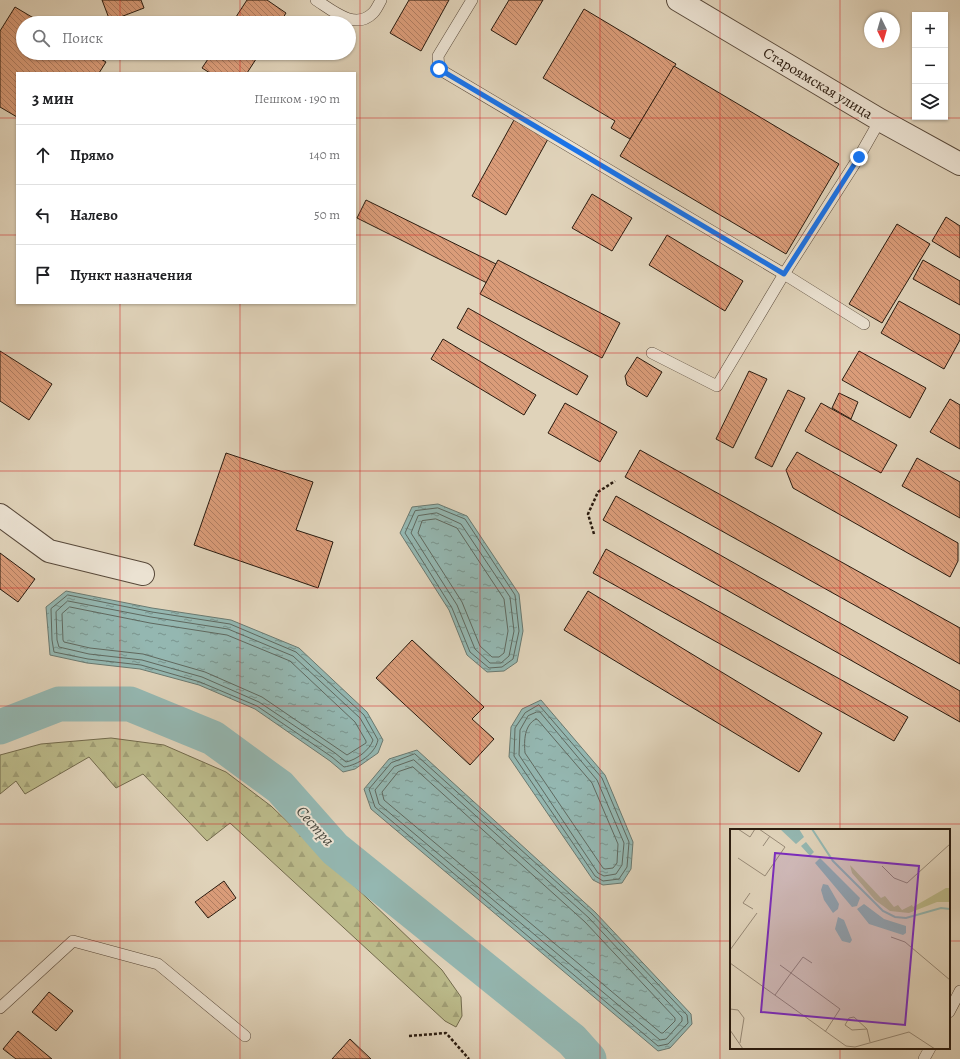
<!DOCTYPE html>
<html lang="ru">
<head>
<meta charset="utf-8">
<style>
  :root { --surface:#fff; --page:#f2f2f2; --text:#202124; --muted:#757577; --line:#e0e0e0 }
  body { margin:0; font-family:Alegreya,serif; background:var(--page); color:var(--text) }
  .controls { position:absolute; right:12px; top:12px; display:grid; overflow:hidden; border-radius:0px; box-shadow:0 1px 3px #0004 }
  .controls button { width:36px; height:36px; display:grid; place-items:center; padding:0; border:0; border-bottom:1px solid var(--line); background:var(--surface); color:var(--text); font:20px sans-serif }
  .compass { position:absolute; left:864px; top:12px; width:36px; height:36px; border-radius:50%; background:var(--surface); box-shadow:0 1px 3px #0004; rotate:175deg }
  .stop { position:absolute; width:12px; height:12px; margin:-9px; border:3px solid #1a73e8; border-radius:50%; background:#fff }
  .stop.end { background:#1a73e8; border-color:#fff; box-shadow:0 1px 4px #0008 }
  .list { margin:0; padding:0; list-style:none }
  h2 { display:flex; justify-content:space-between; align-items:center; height:52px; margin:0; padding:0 16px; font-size:17px }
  h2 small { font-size:13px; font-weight:400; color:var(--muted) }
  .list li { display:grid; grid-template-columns:26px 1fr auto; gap:12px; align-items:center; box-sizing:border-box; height:60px; padding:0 16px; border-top:1px solid var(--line) }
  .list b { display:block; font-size:15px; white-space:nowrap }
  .list em { font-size:13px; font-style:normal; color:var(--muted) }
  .icon { flex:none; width:22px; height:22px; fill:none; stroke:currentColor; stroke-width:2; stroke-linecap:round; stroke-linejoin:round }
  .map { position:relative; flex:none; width:960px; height:1059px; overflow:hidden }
  .search { position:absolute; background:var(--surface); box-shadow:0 1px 3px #0004; left:16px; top:16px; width:340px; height:44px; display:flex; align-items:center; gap:10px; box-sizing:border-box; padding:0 14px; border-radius:22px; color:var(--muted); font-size:15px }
  .panel { position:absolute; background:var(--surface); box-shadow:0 1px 3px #0004; left:16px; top:72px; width:340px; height:232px; border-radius:0px }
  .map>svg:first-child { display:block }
  .forest { fill:url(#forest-firs); stroke:#726a4c }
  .water { fill:url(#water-ripples); stroke:#6a7970 }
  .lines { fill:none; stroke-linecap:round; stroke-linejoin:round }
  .shore { stroke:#5f6960; stroke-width:1 }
  .river { stroke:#94b7b1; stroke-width:35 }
  .building { fill:url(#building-back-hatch); stroke:#2a1b0f }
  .service-casing { stroke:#58493a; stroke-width:12 }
  .minor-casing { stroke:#58493a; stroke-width:24 }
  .tertiary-casing { stroke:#58493a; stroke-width:24 }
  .path { stroke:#2a1b0f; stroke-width:2.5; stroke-dasharray:3 2; stroke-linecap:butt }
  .service { stroke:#ebe2d2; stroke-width:11 }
  .minor { stroke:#ebe2d2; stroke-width:22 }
  .tertiary { stroke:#ebe2d2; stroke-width:22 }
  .route { stroke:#1a73e8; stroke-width:5 }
  .grid { fill:none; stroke:#d62828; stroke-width:1; stroke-opacity:0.55 }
  .labels { text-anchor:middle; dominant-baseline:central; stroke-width:4; stroke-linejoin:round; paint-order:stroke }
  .street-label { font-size:15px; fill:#2a1b0f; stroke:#ebe2d2 }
  .water-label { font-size:16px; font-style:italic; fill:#4a4a40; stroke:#ebe2d2 }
  .inset-river { fill:none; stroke:#94b7b1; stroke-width:2 }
  .inset-road { fill:none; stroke:#978976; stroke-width:1 }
  .view { fill:#7b2cbf; fill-opacity:0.15; stroke:#7b2cbf; stroke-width:2 }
  .inset-edge { fill:none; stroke:#2a1b0f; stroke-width:2 }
</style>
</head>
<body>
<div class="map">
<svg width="960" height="1059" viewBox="0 0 960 1059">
  <defs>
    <pattern id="forest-firs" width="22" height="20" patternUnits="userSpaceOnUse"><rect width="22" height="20" fill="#bbba8a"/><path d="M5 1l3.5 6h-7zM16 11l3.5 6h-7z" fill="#a19f76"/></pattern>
    <pattern id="water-ripples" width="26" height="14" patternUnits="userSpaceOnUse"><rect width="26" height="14" fill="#94b7b1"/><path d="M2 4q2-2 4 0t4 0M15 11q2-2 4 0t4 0" fill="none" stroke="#79948e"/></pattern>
    <pattern id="building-back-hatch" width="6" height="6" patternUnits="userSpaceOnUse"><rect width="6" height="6" fill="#da9c79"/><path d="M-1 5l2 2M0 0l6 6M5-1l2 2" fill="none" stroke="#b17e62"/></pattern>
  </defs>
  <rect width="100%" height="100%" fill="#e0d3ba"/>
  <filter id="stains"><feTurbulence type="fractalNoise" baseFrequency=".005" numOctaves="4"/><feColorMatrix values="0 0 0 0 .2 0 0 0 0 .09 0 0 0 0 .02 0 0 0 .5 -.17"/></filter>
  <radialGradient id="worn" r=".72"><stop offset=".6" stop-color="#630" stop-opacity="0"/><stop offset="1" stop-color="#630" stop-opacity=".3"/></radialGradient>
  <path class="forest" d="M111 738 164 745 226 772 271 806 442 970 461 997 462 1016 456 1027 445 1021 230 823 207 841 143 774 116 788 89 757 25 794 16 781 0 794V755L41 744Z"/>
  <g class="water">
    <path d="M438 504 467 516 519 594 523 631 517 662 504 671 487 672 467 655 449 610 400 533 412 507Z"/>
    <path d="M66 591 152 608 231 620 299 648 367 712 383 740 378 753 355 769 343 772 330 761 255 709 199 685 140 669 87 663 50 655 46 607Z"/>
    <path d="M541 700 605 775 633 842 631 869 622 883 603 885 593 880 509 757 511 727 522 709Z"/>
    <path d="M417 750 595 912 691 1014 692 1024 670 1048 658 1051 371 809 364 789 389 759Z"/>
  </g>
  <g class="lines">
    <g class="shore">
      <path d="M438 508 465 519 515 595 519 631 513 659 502 667 489 668 470 652 452 608 405 533 415 511Z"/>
      <path d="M437 513 461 524 510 597 514 631 509 656 501 663H490L475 649 457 605 411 533 418 516Z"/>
      <path d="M436 519 457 528 504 599 508 631 504 653 499 657H492L480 646 462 602 418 533 422 521Z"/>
      <path d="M68 595 152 612 230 624 296 652 364 715 378 740C375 754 358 765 344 767L332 757 257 706 200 682 141 665 88 659 54 652 52 640 51 609Z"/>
      <path d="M68 601 151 617 228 629 293 656 360 718 373 740C370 750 356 760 346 762L335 753 259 702 202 677 142 660 89 654 59 647 57 640 56 612Z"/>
      <path d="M70 607 150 623 227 635 290 661 355 722 366 741V743L347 755 262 697 205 672 143 654 90 648 64 642 63 640 62 614Z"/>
      <path d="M539 705 602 778 629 842 627 867 619 879 603 881 595 876 514 756 515 728 525 713Z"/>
      <path d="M537 712H540L597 780 624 843 622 865 616 874 604 876 598 873 519 755 520 730 528 716Z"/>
      <path d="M536 719 538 720 592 783 618 844 617 863 613 868 605 869 603 868 525 753C524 741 524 725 536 719Z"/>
      <path d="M415 754 592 914 687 1015 688 1023 668 1044 658 1046 375 807 369 789 391 763Z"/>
      <path d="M414 760 589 918 682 1017V1021L666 1039 660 1040 379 804 375 790 394 767Z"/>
      <path d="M413 767 585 922 675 1018V1021L663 1033H661L384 800 382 792 398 772Z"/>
    </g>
    <path class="river" d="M0 727 59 704H130L213 738 280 787 335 849 572 1040 589 1059"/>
  </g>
  <g class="building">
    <path d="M102 0H141L144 8 110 21Z"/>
    <path d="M247 0H267L286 13 280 23H232Z"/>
    <path d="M409 0H449L421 51 390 33Z"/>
    <path d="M509 0H543L516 45 491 30Z"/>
    <path d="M15 7 42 23H23V53H91L106 62 99 73H17V117L0 107V31Z"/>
    <path d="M584 9 676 64 630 139 611 128 615 121 543 78Z"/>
    <path d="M212 53H260L247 73H210L202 68Z"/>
    <path d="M674 66 839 164 786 254 620 156Z"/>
    <path d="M514 120 548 139 506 215 472 196Z"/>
    <path d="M592 194 632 218 612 251 572 228Z"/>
    <path d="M366 200 496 264 487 283 357 218Z"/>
    <path d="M946 217 960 226V258L932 241Z"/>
    <path d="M897 224 930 244 882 323 849 304Z"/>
    <path d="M667 235 743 281 725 311 649 265Z"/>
    <path d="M498 260 620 323 602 358 480 294Z"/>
    <path d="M923 260 960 281V305L913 279Z"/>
    <path d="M899 301 960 335V340L944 369 881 333Z"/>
    <path d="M468 308 588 376 577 395 457 328Z"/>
    <path d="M443 339 536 395 524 415 431 359Z"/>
    <path d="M0 351 52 384 29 420 0 401Z"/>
    <path d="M859 351 926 388 910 418 842 380Z"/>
    <path d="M637 357 662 372 647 397 627 385 625 376Z"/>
    <path d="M749 371 767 379 733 448 716 439Z"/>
    <path d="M788 390 805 398 772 467 755 458Z"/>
    <path d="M839 393 858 402 851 419 832 408Z"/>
    <path d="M950 399 960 405V449L930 432Z"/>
    <path d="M565 403 617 432 600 462 548 433Z"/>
    <path d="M821 403 897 445 881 473 805 431Z"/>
    <path d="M640 450 960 628V664L625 477Z"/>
    <path d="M797 452 958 543V561L950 577 793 488 786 470Z"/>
    <path d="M226 453 313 482 296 530 333 542 318 588 194 545Z"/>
    <path d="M917 458 960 482V518L902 486Z"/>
    <path d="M616 496 960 691V722L603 520Z"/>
    <path d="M606 549 908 717 894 741 593 573Z"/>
    <path d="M0 553 35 579 18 602 0 589Z"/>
    <path d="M588 591 822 733 799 772 564 630Z"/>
    <path d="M412 640 484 707 472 719 494 739 470 765 376 678Z"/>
    <path d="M224 881 236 898 208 918 195 902Z"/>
    <path d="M49 992 73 1011 56 1031 32 1012Z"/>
    <path d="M18 1031 52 1059H16L3 1049Z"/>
    <path d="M350 1039 371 1059H332Z"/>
  </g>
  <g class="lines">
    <g class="service-casing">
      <g id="service">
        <path d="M316 0C332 10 355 31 373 13 376 10 379 4 381 0"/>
        <path d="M472 0 438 56 439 69 784 274 859 157 880 120"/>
        <path d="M652 353 717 386 784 274 864 324"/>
        <path d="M0 1008 73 941 158 964 245 1036"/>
        <path d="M949 1012 960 991"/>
        <path d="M924 1059 930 1048"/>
      </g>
    </g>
    <g class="minor-casing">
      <path id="minor" d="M0 515 49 551 143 574"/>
    </g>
    <g class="tertiary-casing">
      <path id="tertiary" d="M678 0 880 120 960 164"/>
    </g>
    <g class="path">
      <path d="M594 534 588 514 598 492 615 481"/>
      <path d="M409 1036 446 1033 469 1059"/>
    </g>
    <use href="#service" class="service"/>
    <use href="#minor" class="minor"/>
    <use href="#tertiary" class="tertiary"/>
  </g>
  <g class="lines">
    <path class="route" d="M439 69 784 274 859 157"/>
  </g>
  <path class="grid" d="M120 0V23M240 0V23M360 0V1059M480 0V1059M600 0V1059M720 0V1059M840 0V830M120 53V73M240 53V73M0 118H17M355 118H960M0 235H17M355 235H960M120 303V1059M240 303V1059M0 353H960M0 471H960M0 588H960M0 706H960M0 824H960M0 941H731M949 941H960M840 1048V1059"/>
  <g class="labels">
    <g class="street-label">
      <text transform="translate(818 83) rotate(31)">Староямская улица</text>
    </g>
    <g class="water-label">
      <text transform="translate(315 826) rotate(48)">Сестра</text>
    </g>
  </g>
  <g transform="translate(730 829)">
    <rect width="220" height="220" fill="#e0d3ba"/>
    <path d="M120 36 151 69 155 67 164 78 168 76 172 81 182 76 183 78 216 59H220V73H207L179 84 160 82 145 71 122 44Z" fill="#bbba8a"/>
    <path d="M50 0H69L74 8 66 15ZM76 13 84 23 80 27 71 17ZM90 29 130 69 127 77 122 78 85 34ZM93 55 98 56 109 75 108 80 103 84 94 71 91 61ZM134 75 154 90 176 97V104L173 106 139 95 127 80ZM108 88 114 91 122 111 120 114 112 112 105 100Z" fill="#94b7b1"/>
    <path class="inset-river" d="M82 0 103 32 153 82 165 88 176 89 211 79 220 80"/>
    <path class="inset-road" d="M8 0 20 8 25 0M33 17 40 7M8 29 35 47 55 18 29 0M152 37 164 49 177 54 220 15M20 64 13 74 23 80M161 108 175 113 220 151M0 121 27 84M0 134 116 217 125 218 179 203 205 220M50 136 61 144 73 128 82 134M45 166 61 144 110 180 95 203M0 180 8 181 14 189 10 214M137 200 122 201 115 196 119 189 124 188 137 200 140 213M0 201 13 220"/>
    <path class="view" d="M45 24 189 37 175 196 31 183Z"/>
    <rect width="220" height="220" class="inset-edge"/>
  </g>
  <rect width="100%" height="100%" filter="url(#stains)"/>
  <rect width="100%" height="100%" fill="url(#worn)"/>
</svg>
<div class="controls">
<button>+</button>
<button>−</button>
<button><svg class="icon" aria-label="layers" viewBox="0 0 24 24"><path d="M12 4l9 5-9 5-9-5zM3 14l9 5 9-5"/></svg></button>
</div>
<svg class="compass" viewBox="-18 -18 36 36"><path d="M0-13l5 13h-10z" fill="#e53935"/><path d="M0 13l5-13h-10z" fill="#757577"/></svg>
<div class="stop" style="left:439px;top:69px"></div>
<div class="stop end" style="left:859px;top:157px"></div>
<div class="search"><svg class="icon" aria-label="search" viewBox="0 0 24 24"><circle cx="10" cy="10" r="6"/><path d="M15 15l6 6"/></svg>Поиск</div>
<section class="panel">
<h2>3 мин<small>Пешком · 190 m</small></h2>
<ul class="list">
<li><svg class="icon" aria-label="ahead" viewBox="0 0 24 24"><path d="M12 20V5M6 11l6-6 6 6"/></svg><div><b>Прямо</b></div><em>140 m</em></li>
<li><svg class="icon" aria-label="left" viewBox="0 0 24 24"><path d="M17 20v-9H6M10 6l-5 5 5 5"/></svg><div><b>Налево</b></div><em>50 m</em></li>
<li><svg class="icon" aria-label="arrive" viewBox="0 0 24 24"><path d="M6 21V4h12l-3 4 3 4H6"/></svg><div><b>Пункт назначения</b></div></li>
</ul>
</section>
</div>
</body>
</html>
